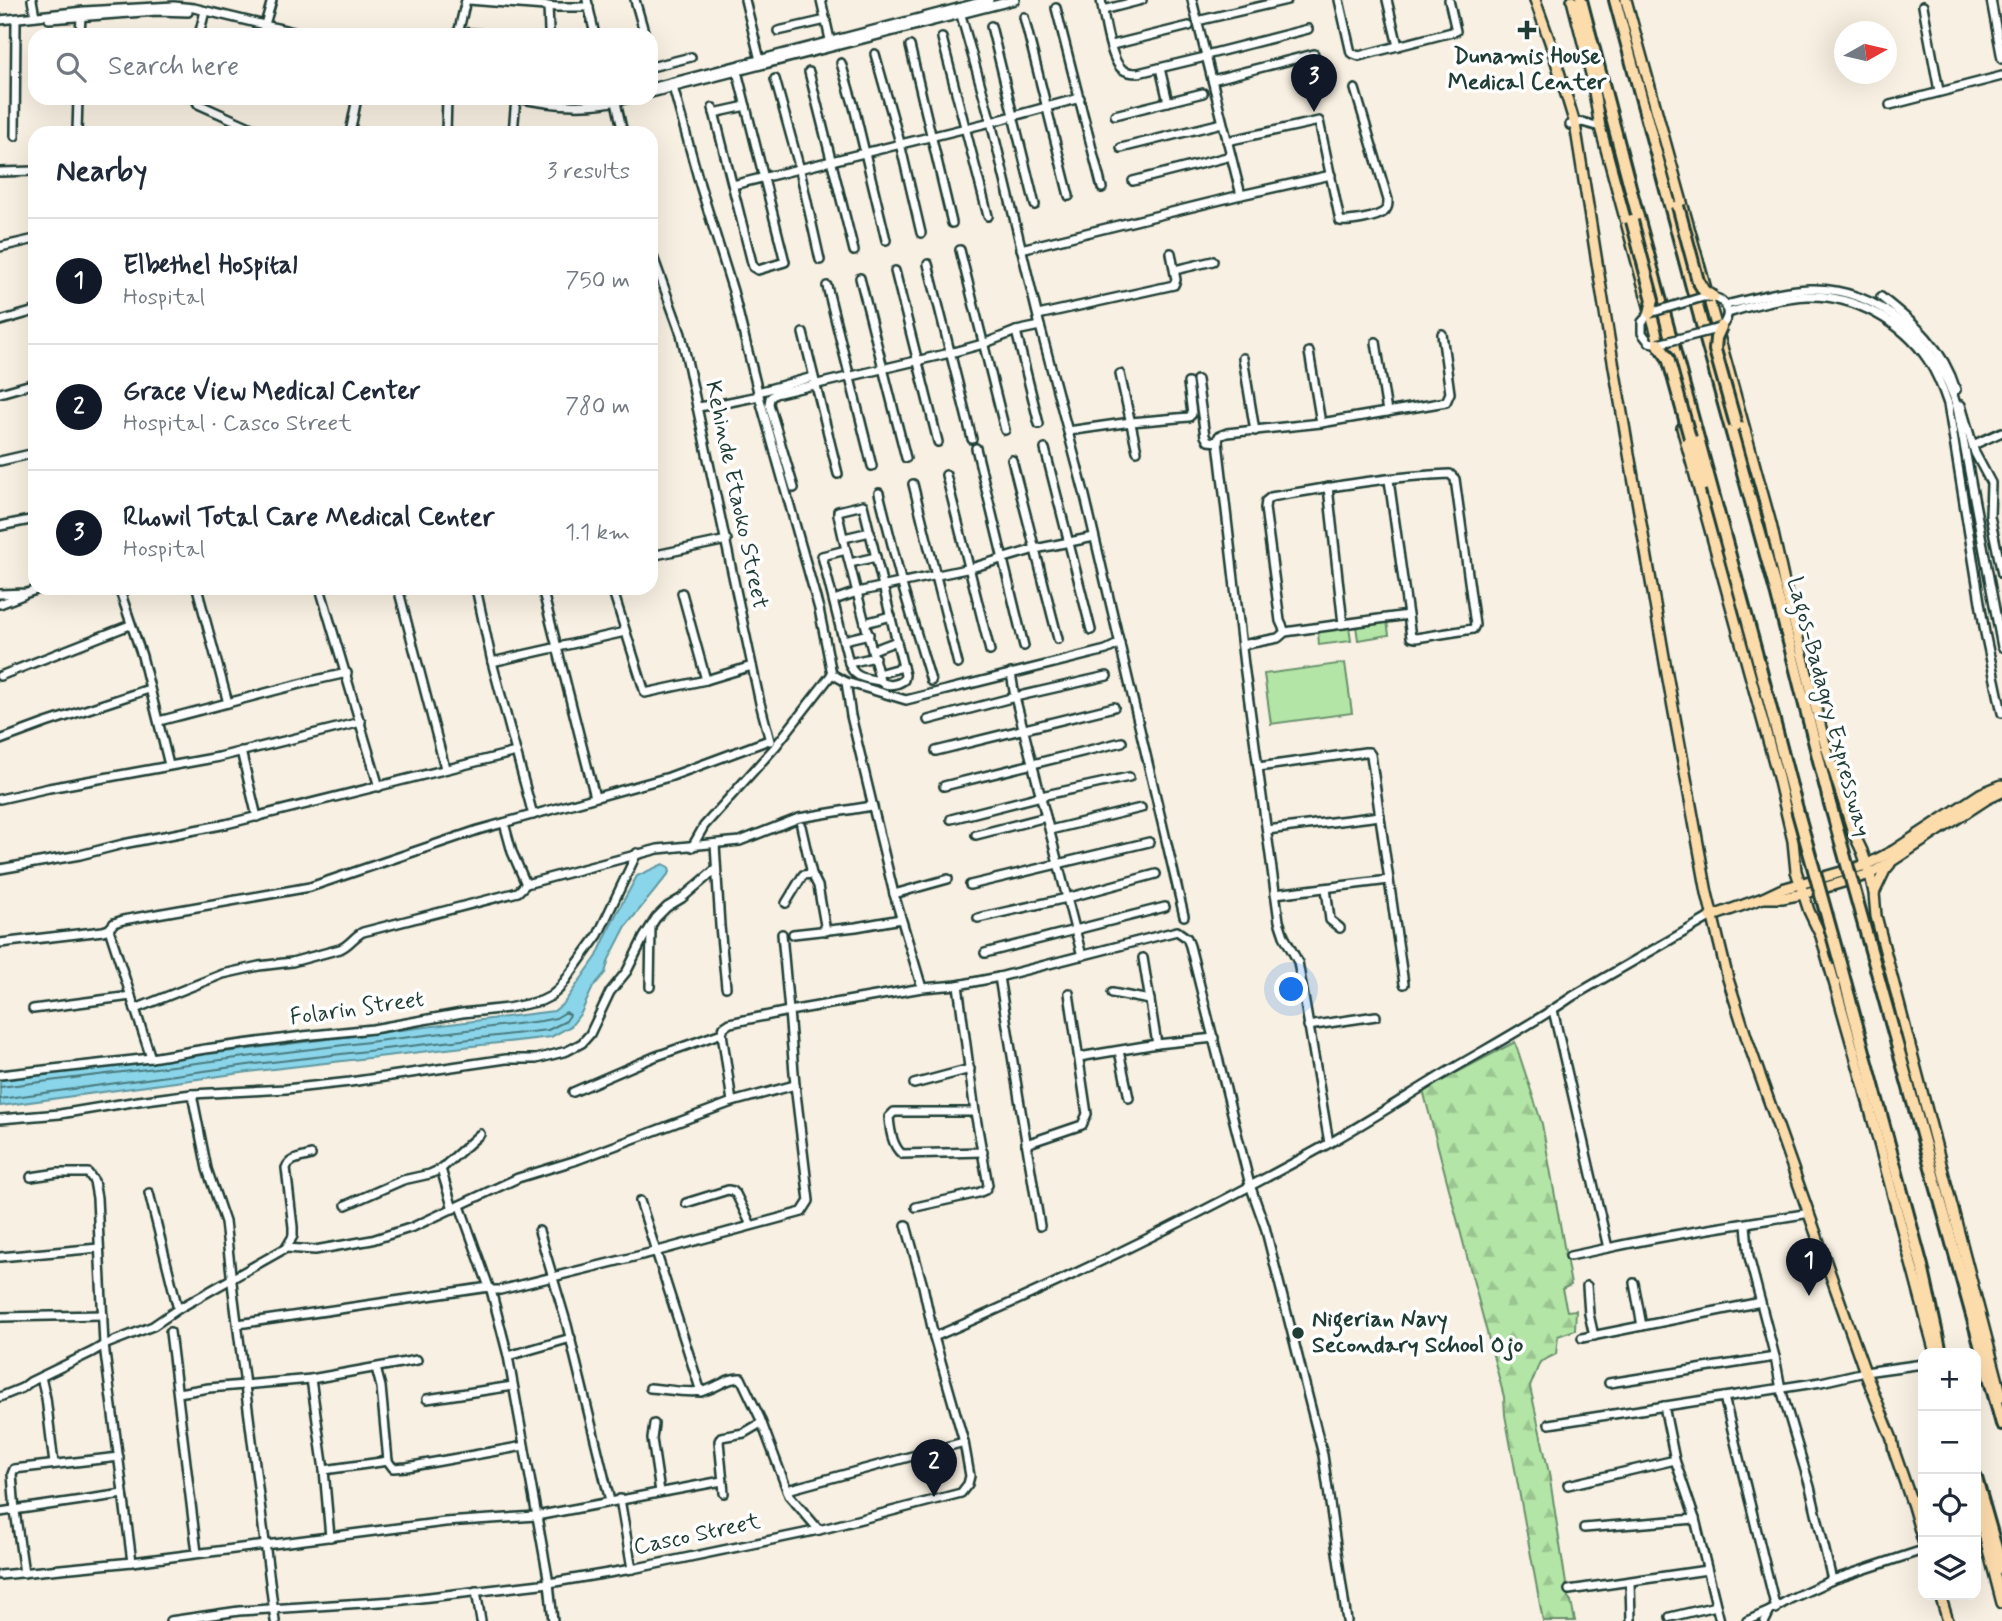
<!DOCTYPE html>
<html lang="en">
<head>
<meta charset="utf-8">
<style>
  :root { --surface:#fff; --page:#f6f6f7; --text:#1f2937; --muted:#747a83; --line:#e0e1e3; --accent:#111827 }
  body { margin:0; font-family:Mynerve,sans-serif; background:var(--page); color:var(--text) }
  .controls { position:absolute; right:21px; bottom:21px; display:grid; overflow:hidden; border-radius:14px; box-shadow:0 7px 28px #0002 }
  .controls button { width:63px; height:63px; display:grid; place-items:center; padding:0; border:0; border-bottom:2px solid var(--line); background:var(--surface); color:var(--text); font:35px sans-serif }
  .compass { position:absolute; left:1834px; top:21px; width:63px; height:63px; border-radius:50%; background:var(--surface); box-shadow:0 7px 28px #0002; rotate:82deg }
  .you { position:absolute; left:1292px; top:990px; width:24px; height:24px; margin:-18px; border:5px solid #fff; border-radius:50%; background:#1a73e8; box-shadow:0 0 0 10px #1a73e833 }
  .badge { display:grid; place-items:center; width:46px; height:46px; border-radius:50%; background:var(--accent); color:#fff; font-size:23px; font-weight:700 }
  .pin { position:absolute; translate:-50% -58px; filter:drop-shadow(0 2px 4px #0008) }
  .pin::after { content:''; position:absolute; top:37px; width:24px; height:21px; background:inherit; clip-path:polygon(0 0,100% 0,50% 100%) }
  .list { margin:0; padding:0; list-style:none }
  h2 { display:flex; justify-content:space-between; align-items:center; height:91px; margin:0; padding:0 28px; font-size:30px }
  h2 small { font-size:23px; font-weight:400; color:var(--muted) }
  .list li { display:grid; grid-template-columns:46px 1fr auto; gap:21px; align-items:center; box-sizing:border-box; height:126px; padding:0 28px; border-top:2px solid var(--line) }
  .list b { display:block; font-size:26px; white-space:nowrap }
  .list p { margin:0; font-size:23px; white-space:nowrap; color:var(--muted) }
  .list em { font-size:23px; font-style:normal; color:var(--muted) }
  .icon { flex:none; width:38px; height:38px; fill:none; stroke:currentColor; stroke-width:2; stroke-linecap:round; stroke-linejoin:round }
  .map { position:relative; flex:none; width:2002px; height:1621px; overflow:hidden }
  .search { position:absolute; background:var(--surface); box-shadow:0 7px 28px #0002; left:28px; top:28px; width:630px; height:77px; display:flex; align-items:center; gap:18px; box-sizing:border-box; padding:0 24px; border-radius:21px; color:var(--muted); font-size:26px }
  .panel { position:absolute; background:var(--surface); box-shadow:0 7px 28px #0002; left:28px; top:126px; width:630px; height:469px; border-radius:21px }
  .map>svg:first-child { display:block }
  .grass { fill:#b3e5a6; stroke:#69916d; stroke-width:2 }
  .forest { fill:url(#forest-firs); stroke:#69916d; stroke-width:2 }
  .water { fill:#8ad5ea; stroke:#5f98a1; stroke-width:2 }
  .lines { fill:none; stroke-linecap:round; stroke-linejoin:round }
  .shore { stroke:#4a7a7d; stroke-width:2 }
  .minor-casing { stroke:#1f3d34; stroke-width:12 }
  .major-casing { stroke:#1f3d34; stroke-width:14 }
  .highway-casing { stroke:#1f3d34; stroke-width:16 }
  .minor { stroke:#fff; stroke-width:7 }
  .major { stroke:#fddcac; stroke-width:9 }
  .highway { stroke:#fddcac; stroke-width:10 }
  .minor-bridge-casing { stroke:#1f3d34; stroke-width:12; stroke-linecap:butt }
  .highway-bridge-casing { stroke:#1f3d34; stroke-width:16; stroke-linecap:butt }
  .minor-bridge { stroke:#fff; stroke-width:7 }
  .highway-bridge { stroke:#fddcac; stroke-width:10 }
  .poi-dot { fill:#1f3d34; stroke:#fff; stroke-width:2.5 }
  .labels { text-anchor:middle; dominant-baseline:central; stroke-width:7; stroke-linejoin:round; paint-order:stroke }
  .poi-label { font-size:23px; font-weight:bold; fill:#1f3d34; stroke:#fff }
  .street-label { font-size:23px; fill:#1f3d34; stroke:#fff }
</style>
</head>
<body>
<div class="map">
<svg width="2002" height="1621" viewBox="0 0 2002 1621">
  <defs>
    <pattern id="forest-firs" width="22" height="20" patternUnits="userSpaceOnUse" patternTransform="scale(1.75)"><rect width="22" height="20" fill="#b3e5a6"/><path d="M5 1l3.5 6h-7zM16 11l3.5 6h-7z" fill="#9ac590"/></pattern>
  </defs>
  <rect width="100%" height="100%" fill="#f8f0e2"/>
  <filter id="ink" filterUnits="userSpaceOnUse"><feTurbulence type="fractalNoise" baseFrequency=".0143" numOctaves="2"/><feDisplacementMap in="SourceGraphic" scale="14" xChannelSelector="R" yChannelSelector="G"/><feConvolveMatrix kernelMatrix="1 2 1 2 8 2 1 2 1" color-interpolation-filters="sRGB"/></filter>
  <g filter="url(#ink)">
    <g class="grass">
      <path d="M1387 621 1389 635 1358 640 1356 626Z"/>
      <path d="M1349 627 1351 641 1319 645 1318 631Z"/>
      <path d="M1345 663 1352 713 1271 724 1264 674Z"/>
    </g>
    <path class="forest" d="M1515 1042 1542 1124 1571 1285 1562 1289 1567 1311 1576 1310 1575 1330 1558 1336 1556 1354 1540 1362 1530 1387 1549 1473 1568 1597 1571 1601 1575 1621H1543L1505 1415 1504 1397 1423 1090Z"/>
    <path class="water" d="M663 864 669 867 670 872 626 926 609 959 605 973 593 987 581 1013 571 1026 551 1037 256 1071 0 1106V1080L554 1011 564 1003 597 956 613 920 637 876Z"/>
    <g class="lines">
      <path class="shore" d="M0 1087 541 1021 556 1018 566 1012 570 1015 566 1021 548 1030 255 1064 0 1099"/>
      <g class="minor-casing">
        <g id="minor">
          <path d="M32 0 35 16"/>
          <path d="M469 0 557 7H589"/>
          <path d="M587 0 595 35"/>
          <path d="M635 0 645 35"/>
          <path d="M745 0 761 64"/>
          <path d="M821 0 831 44"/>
          <path d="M1101 0C1104 16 1110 60 1122 69 1126 72 1133 73 1138 73L1201 58 1210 54 1308 29"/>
          <path d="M1192 0 1241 195"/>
          <path d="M1339 0 1351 53 1359 56 1456 31 1449 0"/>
          <path d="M1387 0 1398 46"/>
          <path d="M1991 0 2002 59"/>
          <path d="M548 6 549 31"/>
          <path d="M1923 6 1939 91"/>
          <path d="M959 8 991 122 1040 326 1085 496 1184 916"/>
          <path d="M1056 8 1102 188"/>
          <path d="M1103 10 1142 0"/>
          <path d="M1024 17 1069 196"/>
          <path d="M49 19 157 11 188 12"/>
          <path d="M0 20 84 11 174 6 194 8 306 35"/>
          <path d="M1197 21 1287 0"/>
          <path d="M991 26 1035 205"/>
          <path d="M264 28 272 0"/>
          <path d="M778 31 826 20"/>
          <path d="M458 32 495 35"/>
          <path d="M458 34 466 0"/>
          <path d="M80 35 81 16"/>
          <path d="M199 35 205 11"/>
          <path d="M942 38 988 216"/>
          <path d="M1112 45 1189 26"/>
          <path d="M910 46 952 223"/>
          <path d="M875 54 899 139 921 233"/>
          <path d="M841 63 854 107 886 240"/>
          <path d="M651 67 691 57"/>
          <path d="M1160 68 1168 102"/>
          <path d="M809 72 854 251"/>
          <path d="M775 79 799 166 820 260"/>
          <path d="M1212 80 1314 54"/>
          <path d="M673 87 700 185 733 291 759 396 819 609 832 674 775 747 704 826 692 847"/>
          <path d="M651 88 989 0"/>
          <path d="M651 93 1015 0"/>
          <path d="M195 98 198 104 263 133"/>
          <path d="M517 98C558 106 589 109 630 98"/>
          <path d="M616 102 623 133"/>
          <path d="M1890 105 2002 76"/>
          <path d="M713 108 753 267 758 270 785 262 737 71"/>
          <path d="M714 113 746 106"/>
          <path d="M1115 115 1203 93"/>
          <path d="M1570 125 1582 122 1600 127"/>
          <path d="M77 132 78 98"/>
          <path d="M237 133 257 131"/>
          <path d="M350 133 357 98"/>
          <path d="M446 133 447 98"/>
          <path d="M513 133 516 98"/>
          <path d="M15 136 16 23"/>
          <path d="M1227 141 1319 121 1340 221C1350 222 1377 218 1385 211 1388 207 1388 205 1388 200L1355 89"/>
          <path d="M1121 148 1222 123"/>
          <path d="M0 172 35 171"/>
          <path d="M1133 181 1231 156"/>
          <path d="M733 185 991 122 1080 98"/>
          <path d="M0 247 35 239"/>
          <path d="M1021 249 1241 195 1331 175"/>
          <path d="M960 250 1005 430"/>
          <path d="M651 251 681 334 689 369 760 703 770 741"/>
          <path d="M928 264 972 439"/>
          <path d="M1175 270 1213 261"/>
          <path d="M895 271 938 442"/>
          <path d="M860 278 906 458"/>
          <path d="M827 286 872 466"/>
          <path d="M1713 297C1728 301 1732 315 1721 327"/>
          <path d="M1881 297C1915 324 1943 347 1956 390"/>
          <path d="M1725 305C1753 299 1781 290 1809 289 1879 286 1939 344 1957 407L2002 647"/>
          <path d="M1650 313 1642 322V333L1649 342 1658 344"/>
          <path d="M1728 313C1753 305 1781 297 1808 296 1854 295 1903 322 1928 360 1937 374 1943 389 1948 404L1985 633 2002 713"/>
          <path d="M1038 315 1174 285 1176 280 1171 253"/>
          <path d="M0 321 35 311"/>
          <path d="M1016 331 1039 424"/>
          <path d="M803 333 838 474"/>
          <path d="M1376 342 1387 412"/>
          <path d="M1309 352 1321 423"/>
          <path d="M1243 358 1255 431"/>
          <path d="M1120 374 1137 451"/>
          <path d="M1197 380 1205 436 1208 441 1218 442"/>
          <path d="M758 392 813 377"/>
          <path d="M0 393 35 383"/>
          <path d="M1961 405 1975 453 1991 483 1990 516 2002 574"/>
          <path d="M697 407 720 404 759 396"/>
          <path d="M1068 431 1131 422 1189 417 1192 414 1188 383"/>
          <path d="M1973 445 2002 432"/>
          <path d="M976 448 1024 646"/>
          <path d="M1045 449 1091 630"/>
          <path d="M1012 460 1058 639"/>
          <path d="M0 461 35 453"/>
          <path d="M946 475 990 651"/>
          <path d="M913 484 958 664"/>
          <path d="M1328 487 1343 624"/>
          <path d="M794 488 769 404 770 398 775 394 950 353 983 344 1016 331 1040 326"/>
          <path d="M879 493 903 588 931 681"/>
          <path d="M863 505 905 675 904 680C897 685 887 687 880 681L846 550 838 515V511Z"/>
          <path d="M0 526 35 519"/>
          <path d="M844 538 870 532"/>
          <path d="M846 550 822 556 849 663C854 679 866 678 880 681"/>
          <path d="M651 556 727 540"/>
          <path d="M850 563 876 557"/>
          <path d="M119 588 142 656 169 765"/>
          <path d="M197 588 228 703"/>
          <path d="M320 588 379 787"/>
          <path d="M398 588 445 768"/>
          <path d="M476 588 492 662 533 815"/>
          <path d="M542 588 595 797"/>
          <path d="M612 588 645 693 706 680 752 666"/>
          <path d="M682 593 706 680"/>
          <path d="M0 594 27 593 42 588"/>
          <path d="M834 600 857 592 971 568 1035 549 1094 537"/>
          <path d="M0 604 23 595"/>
          <path d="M865 623 891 616"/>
          <path d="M1285 632 1280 621 1265 508 1266 501 1271 497C1330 487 1390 476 1450 474L1455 479 1475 625 1473 629 1416 638 1411 637 1389 480"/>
          <path d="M844 640 869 634"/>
          <path d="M1242 645 1278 638 1285 632 1408 615"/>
          <path d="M873 650 897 641"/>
          <path d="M492 662 625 632"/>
          <path d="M849 663 875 657"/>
          <path d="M1011 673 1015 697 1082 956"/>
          <path d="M832 674 846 682 906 700 1106 650 1120 643"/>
          <path d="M878 674 903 667"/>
          <path d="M0 676 130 625"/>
          <path d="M846 682 851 716 894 894 922 988"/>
          <path d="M928 720 1015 697 1107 676"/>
          <path d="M159 721 311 681 347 673"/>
          <path d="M0 740 46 723 149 689"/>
          <path d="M241 751 257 817"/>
          <path d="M936 751 1114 707"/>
          <path d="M1258 767 1365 752H1369L1371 755 1404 984"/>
          <path d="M944 786 1122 742"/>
          <path d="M0 799 49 788 219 757 361 722"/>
          <path d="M951 819 1041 796 1129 777"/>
          <path d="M504 823 512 852 526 884"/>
          <path d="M801 826 812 874"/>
          <path d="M1050 830 1141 808"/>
          <path d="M1267 830 1380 816"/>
          <path d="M976 835 1046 817"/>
          <path d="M715 844 720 926 726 987"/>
          <path d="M0 869 80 855 123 844 226 824 516 752"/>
          <path d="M970 885 1149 842"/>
          <path d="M1326 888 1330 920 1340 928"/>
          <path d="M894 894 948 879"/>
          <path d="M1275 894 1389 880"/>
          <path d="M786 903 803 875 812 874 818 886 826 931"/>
          <path d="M978 918 1067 898 1156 874"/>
          <path d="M109 929 151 1058"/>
          <path d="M793 934 856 927 901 919"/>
          <path d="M0 943 103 931 109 929 114 923 123 920 310 887 478 830 669 777 769 740"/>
          <path d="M985 953 1165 907"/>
          <path d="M1143 958 1157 1044"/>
          <path d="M999 977 1040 1226"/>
          <path d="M650 987 651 927"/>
          <path d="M1112 993 1150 1000"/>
          <path d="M33 1009 131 996"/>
          <path d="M135 1009 223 974 259 966 292 962 340 949C350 945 354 936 363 932L518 892 526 884 658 849 740 841 799 818 872 806"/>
          <path d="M1553 1010 1608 1248C1675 1233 1742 1224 1810 1213"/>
          <path d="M1308 1026 1376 1016"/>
          <path d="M1119 1051 1129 1098"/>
          <path d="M1079 1057 1157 1044 1214 1038"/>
          <path d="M0 1075 151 1058 205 1049 303 1036 373 1029 462 1013 508 1008 541 1001 551 996 559 989 598 935 637 853"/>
          <path d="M914 1084 970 1069"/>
          <path d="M573 1092 654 1057 722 1033"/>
          <path d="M192 1094 207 1169 225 1222 233 1291 275 1621"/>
          <path d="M732 1102 722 1033 724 1027 730 1023 789 1011 782 934"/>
          <path d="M975 1112H894L889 1117C890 1130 892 1146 902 1154L983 1152"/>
          <path d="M0 1119 60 1114 138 1101 192 1094 286 1089 350 1082 506 1059H536L567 1051 582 1043 590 1034 610 992 627 971 644 937 656 918 667 907 682 898 716 869"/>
          <path d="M1329 1143 1298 962 1284 936 1279 921 1244 665 1218 442 1219 436 1227 433 1321 423 1446 402 1450 393 1442 334"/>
          <path d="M1026 1144 1082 1125 1087 1114 1069 993"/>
          <path d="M31 1177 58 1173H88L94 1181 97 1198 104 1345 132 1562"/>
          <path d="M149 1193 178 1309"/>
          <path d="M640 1201 701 1392"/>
          <path d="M686 1203 728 1190 733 1191 736 1194 751 1225"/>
          <path d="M346 1205 403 1180 430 1174 441 1169"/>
          <path d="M460 1206 489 1287"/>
          <path d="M916 1207 978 1193 985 1190 988 1185 975 1112 958 985"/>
          <path d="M453 1209 441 1169 480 1134"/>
          <path d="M1746 1225 1749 1257 1775 1357 1781 1389 1810 1487 1832 1580"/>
          <path d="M539 1231 567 1325 610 1501"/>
          <path d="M286 1248 315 1250 372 1240 413 1227 518 1178 577 1160 732 1102 795 1085"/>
          <path d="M1570 1256 1608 1248"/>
          <path d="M0 1257 99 1248"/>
          <path d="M1634 1283 1642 1326"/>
          <path d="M1587 1286 1589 1314 1594 1336"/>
          <path d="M491 1290 508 1356 549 1583 553 1621"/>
          <path d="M0 1317 103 1315"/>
          <path d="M238 1324 489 1287 491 1290H500L658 1251 802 1212 809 1201 795 1085 789 1011 922 988 958 985 999 977 1177 931 1187 938 1190 946 1250 1185 1265 1227 1323 1455 1347 1621"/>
          <path d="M170 1332 197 1553"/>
          <path d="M934 1337C1069 1279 1200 1215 1328 1144 1365 1123 1401 1100 1437 1078 1482 1051 1530 1026 1573 996L1710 917"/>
          <path d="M1582 1338 1761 1302"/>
          <path d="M508 1356 571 1338"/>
          <path d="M376 1368 381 1387 388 1461"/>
          <path d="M41 1377 46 1398 54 1464"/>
          <path d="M311 1379 324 1470 330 1537"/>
          <path d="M1609 1383 1775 1357"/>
          <path d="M650 1388C667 1389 686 1394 703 1391 716 1389 727 1377 741 1378L760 1418 789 1495 819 1530"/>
          <path d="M178 1393 209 1388 311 1379 417 1360"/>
          <path d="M0 1397 22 1388 30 1382 92 1352 104 1345 153 1326 178 1309 286 1248 293 1236V1227L286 1168C290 1158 302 1158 311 1155"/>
          <path d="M1724 1397 1776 1609"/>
          <path d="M427 1399 513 1386"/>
          <path d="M1664 1406 1675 1460 1695 1519 1720 1621"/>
          <path d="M654 1424 652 1439 660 1492"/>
          <path d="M1549 1424 1821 1382 1865 1372 1923 1364"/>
          <path d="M324 1470 388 1461 393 1468 407 1467 524 1446"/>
          <path d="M1568 1485 1675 1460"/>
          <path d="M787 1490 964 1442"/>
          <path d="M724 1493 719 1441 721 1437 744 1433 761 1423"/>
          <path d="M620 1499 632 1569"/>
          <path d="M0 1512 123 1494"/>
          <path d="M1584 1528 1695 1519"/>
          <path d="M24 1573 15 1511 12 1474 14 1469 119 1457"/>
          <path d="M0 1575 132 1562 445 1522 536 1516 722 1481"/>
          <path d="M1630 1582 1631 1621"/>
          <path d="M1569 1590 1707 1570"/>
          <path d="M476 1591 481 1621"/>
          <path d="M1670 1617 1716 1606"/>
          <path d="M170 1621 239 1611 395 1601 549 1583 632 1569 819 1530 961 1493 968 1484 970 1476 964 1442 934 1337 923 1286 906 1225"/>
          <path d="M1747 1621 1770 1611"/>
          <path d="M1765 1621 1770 1611 1790 1599 1832 1580 1923 1550"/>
        </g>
      </g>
      <g class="major-casing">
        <g id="major">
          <path d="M1535 0 1550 42 1575 124 1609 338 1667 674 1707 893 1728 979 1747 1039 1865 1372 1892 1439 1894 1451 1913 1506 1923 1541"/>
          <path d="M1572 0 1591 74 1600 127 1661 350"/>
          <path d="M1626 0 1771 524 1785 587 1824 740 1853 832 1862 851 1870 874 1874 893 1876 916 2002 1397"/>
          <path d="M1682 428 1777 773 1793 841 1796 871 1809 911 1821 936 1864 1087 1935 1353"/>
          <path d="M1875 891 1885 870 1890 864"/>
          <path d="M1764 898H1782L1803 894 1870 874 1892 861 1987 799 2002 792"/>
          <path d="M1710 917 1763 898 1782 889 1866 865 1893 851 1980 794 2002 785"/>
          <path d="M1976 1503 2002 1603"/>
          <path d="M1940 1595 1948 1621"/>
        </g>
      </g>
      <g class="highway-casing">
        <g id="highway">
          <path d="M1581 0 1638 217 1755 648 1797 809"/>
          <path d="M1615 0 1707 343 1777 595 1829 800"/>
          <path d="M1690 438 1704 485"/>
          <path d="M1872 954 2002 1424"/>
          <path d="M1840 963 1922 1266 1941 1353"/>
          <path d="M1976 1478 2002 1569"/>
        </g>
      </g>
      <use href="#minor" class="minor"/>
      <use href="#major" class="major"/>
      <use href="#highway" class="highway"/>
      <g class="minor-bridge-casing">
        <g id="minor-bridge">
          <path d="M1650 313 1703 297H1712"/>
          <path d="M1658 344 1713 330 1721 327"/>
        </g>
      </g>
      <g class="highway-bridge-casing">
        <g id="highway-bridge">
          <path d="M1678 206 1698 281 1704 291 1713 297"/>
          <path d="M1632 221 1653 300 1650 313"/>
          <path d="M1721 327 1716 338 1715 350 1736 425"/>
          <path d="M1658 344 1668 358 1690 438"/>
          <path d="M1829 800 1872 954"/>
          <path d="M1797 809 1840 963"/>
        </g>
      </g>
      <use href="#minor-bridge" class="minor-bridge"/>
      <use href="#highway-bridge" class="highway-bridge"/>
    </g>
  </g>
  <g class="poi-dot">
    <path d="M1523.5 19.5h7v7h7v7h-7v7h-7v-7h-7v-7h7z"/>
    <circle cx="1298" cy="1333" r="7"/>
  </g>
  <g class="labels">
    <g class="poi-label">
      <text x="1527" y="57">Dunamis House<tspan x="1527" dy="26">Medical Center</tspan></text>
      <text x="1312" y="1320" text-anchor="start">Nigerian Navy<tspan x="1312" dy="26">Secondary School Ojo</tspan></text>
    </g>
    <g class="street-label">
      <text transform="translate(736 495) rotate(78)">Kehinde Etaoko Street</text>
      <text transform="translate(1828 707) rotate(75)">Lagos-Badagry Expressway</text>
      <text transform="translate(357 1009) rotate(-8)">Folarin Street</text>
      <text transform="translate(697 1535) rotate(-12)">Casco Street</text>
    </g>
  </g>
</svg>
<div class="controls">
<button>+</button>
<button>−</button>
<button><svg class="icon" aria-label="locate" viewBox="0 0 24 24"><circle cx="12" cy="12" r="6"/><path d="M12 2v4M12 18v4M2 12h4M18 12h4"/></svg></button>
<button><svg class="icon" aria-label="layers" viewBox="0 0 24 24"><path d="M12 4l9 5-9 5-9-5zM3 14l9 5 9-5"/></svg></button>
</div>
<svg class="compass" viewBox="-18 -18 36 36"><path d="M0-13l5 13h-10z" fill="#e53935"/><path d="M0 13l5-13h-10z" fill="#747a83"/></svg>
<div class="you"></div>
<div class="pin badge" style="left:1809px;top:1296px">1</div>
<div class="pin badge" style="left:934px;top:1497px">2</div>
<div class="pin badge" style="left:1314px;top:112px">3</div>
<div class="search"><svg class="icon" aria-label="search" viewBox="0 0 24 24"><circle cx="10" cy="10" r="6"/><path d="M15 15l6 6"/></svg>Search here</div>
<section class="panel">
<h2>Nearby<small>3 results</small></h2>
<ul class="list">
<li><span class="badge">1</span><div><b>Elbethel Hospital</b><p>Hospital</p></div><em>750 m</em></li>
<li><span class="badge">2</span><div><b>Grace View Medical Center</b><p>Hospital · Casco Street</p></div><em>780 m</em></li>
<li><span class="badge">3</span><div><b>Rhowil Total Care Medical Center</b><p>Hospital</p></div><em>1.1 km</em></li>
</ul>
</section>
</div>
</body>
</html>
